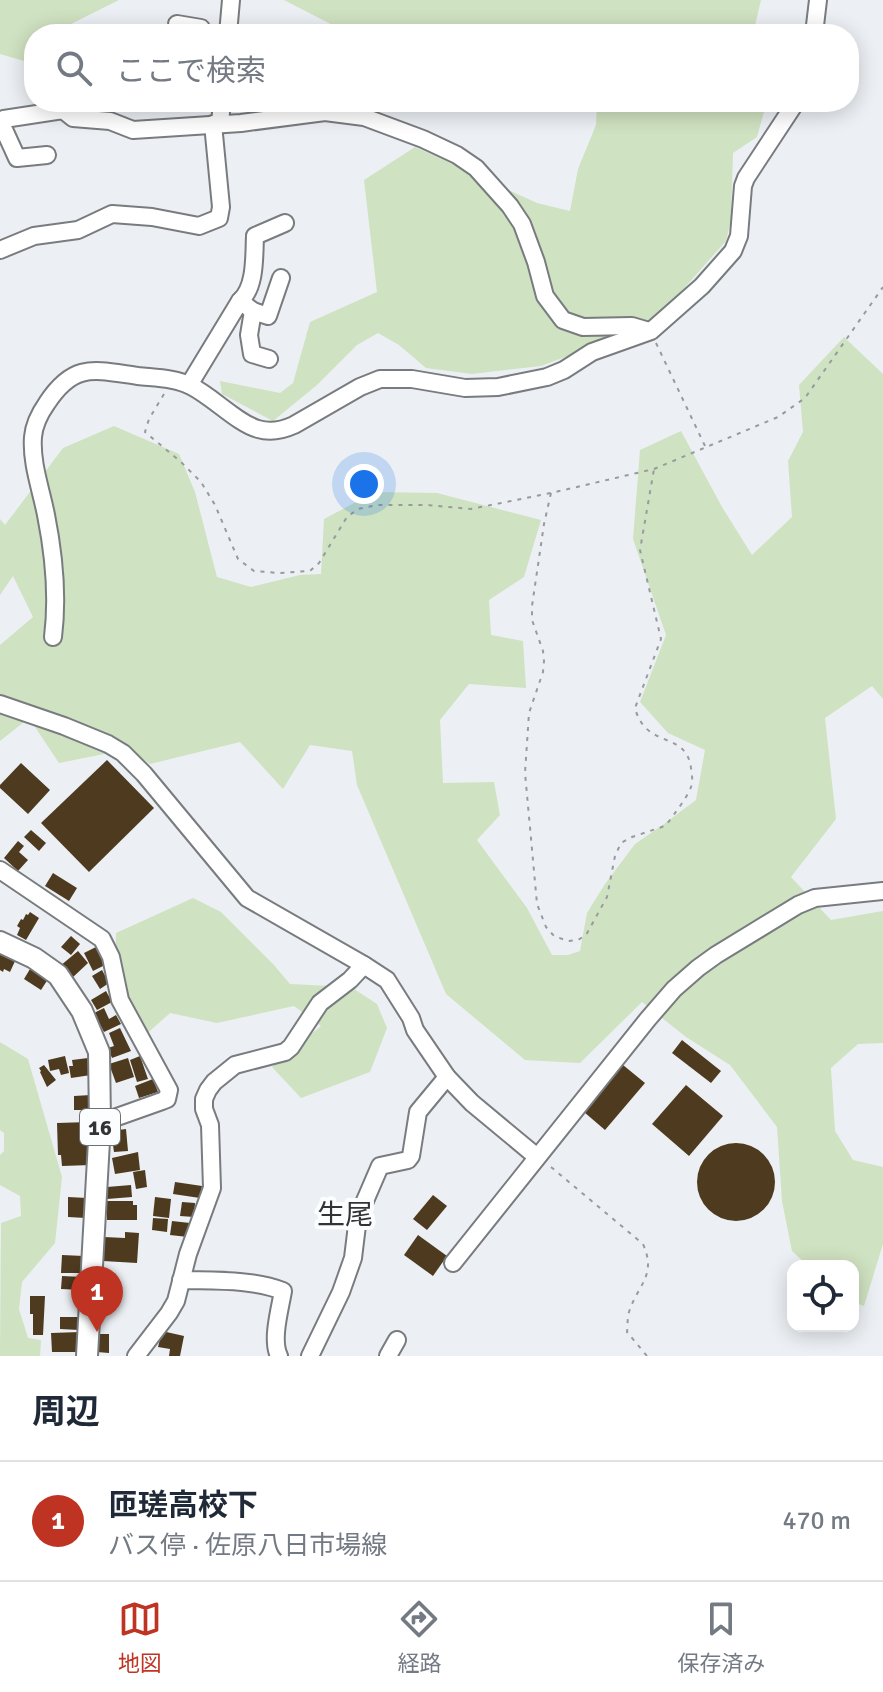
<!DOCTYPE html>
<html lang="ja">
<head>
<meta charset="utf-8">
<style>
  :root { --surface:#fff; --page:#f6f6f7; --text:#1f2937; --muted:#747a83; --line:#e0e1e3; --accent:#bf3322 }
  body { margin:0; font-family:Signika,"Noto Sans JP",sans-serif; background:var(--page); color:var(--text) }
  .controls { position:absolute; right:24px; bottom:24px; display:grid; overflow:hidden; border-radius:16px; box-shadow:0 4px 20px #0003 }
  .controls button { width:72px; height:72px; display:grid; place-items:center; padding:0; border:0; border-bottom:2px solid var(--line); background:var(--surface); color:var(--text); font:40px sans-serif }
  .you { position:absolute; left:364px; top:484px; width:28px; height:28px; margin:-20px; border:6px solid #fff; border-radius:50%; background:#1a73e8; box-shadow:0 0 0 12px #1a73e833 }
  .badge { display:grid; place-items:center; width:52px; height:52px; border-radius:50%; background:var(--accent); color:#fff; font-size:26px; font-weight:700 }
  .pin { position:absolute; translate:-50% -66px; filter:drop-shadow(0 2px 4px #0008) }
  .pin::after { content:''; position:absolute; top:42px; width:28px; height:24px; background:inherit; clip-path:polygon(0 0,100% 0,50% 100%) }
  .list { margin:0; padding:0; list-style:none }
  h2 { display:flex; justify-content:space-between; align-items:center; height:104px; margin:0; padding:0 32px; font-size:34px }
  h2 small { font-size:26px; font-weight:400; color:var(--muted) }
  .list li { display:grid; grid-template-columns:52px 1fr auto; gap:24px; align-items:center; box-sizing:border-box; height:120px; padding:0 32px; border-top:2px solid var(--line) }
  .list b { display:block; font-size:30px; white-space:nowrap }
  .list p { margin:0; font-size:26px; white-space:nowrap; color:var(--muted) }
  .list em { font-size:26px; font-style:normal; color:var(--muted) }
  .icon { flex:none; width:44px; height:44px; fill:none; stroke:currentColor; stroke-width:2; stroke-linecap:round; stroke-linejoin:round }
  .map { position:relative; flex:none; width:883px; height:1356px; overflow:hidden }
  .search { position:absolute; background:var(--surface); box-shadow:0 4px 20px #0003; left:24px; right:24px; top:24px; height:88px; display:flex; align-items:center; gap:20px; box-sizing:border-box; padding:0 28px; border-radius:32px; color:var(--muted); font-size:30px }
  .sheet { height:224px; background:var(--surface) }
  nav { display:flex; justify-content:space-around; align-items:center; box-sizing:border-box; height:112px; border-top:2px solid var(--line); background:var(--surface); font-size:22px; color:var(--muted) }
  nav a { display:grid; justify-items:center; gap:4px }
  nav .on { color:var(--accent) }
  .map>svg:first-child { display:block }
  .green { fill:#cfe2c1 }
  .building { fill:#4d3a1f }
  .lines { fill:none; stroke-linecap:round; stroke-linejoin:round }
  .minor-casing { stroke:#787c7f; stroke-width:20 }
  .major-casing { stroke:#787c7f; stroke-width:24 }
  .path { stroke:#989a9d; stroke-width:2; stroke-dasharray:4 6; stroke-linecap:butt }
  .minor { stroke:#fff; stroke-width:16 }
  .major { stroke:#fff; stroke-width:20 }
  .labels { text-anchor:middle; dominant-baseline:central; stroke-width:8; stroke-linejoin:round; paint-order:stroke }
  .shield { fill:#fbfdff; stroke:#6e7072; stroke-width:2 }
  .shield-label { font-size:22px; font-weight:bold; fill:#323335 }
  .quarter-label { font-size:28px; fill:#323335; stroke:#fbfdff }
</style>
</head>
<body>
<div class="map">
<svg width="883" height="1356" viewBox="0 0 883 1356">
  <rect width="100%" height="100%" fill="#ecf0f4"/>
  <g class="green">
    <path d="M0 0H119L73 23 59 34H34V53L24 61 0 54Z"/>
    <path d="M284 0H761L753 34H350Z"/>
    <path d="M597 102H761L765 108 757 137 733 153 731 220 726 241 663 312 626 334 541 366 472 374 426 368 399 345 378 333 357 345 317 385 273 421 222 394 220 381 280 393 293 383 310 322 377 292 364 180 415 147 537 203 570 211 578 169 596 125Z"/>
    <path d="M844 337 883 374V699L872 686 825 718 836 819 791 877 831 920 883 911V1043L858 1044 831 1068 835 1131 853 1160 883 1167V1244L864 1306 853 1302V1266H808L792 1251 782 1201 777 1127 730 1065 686 1037 642 1002 580 1063 525 1060 446 994 357 785 352 751 310 745 283 789 240 742 150 764 129 749 59 763 29 718 0 741V645L33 617 13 576 0 595V519L5 525 63 448 114 426 179 454 195 492 217 577 251 587 300 575 321 574 324 519 375 492 437 493 541 520 524 577 489 600 491 635 523 641 526 688 469 684 440 720 443 783 494 782 500 815 477 840 527 908 552 955H568L580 951 587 913 605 884 635 844 664 824 696 800 705 750 668 733 640 702 666 635 633 539 640 450 681 431 722 507 752 555 792 517 788 461 803 432 799 385Z"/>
    <path d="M193 898 221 912 274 965 290 984 351 987 377 1004 387 1028 370 1072 301 1098 272 1067 321 1026 294 1006 217 1023 170 1013 142 1038 115 977 116 933Z"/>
    <path d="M0 1042 28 1059 62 1177 55 1243 22 1282 19 1309 28 1338 41 1340 40 1356H0L1 1223 21 1216 20 1196 0 1185V1155L4 1151V1133L0 1130Z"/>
  </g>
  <g class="building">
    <path d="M107 760 154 808 89 872 41 823Z"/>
    <path d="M21 763 50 790 28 814 0 788V785Z"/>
    <path d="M31 830 46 843 39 851 24 837Z"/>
    <path d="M18 841 24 846 19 852 28 860 18 871 4 858Z"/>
    <path d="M53 873 77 888 69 901 45 886Z"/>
    <path d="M30 912 39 918 26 940 17 935 20 928 17 926 21 919 23 920 26 914 28 915Z"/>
    <path d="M71 936 80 944 71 955 61 947Z"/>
    <path d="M96 947 105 965 93 971 84 953Z"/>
    <path d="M0 949 16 959 10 972 4 969 3 972 0 970Z"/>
    <path d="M78 951 88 963 71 979 60 966Z"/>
    <path d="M33 964 50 976 41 990 24 979Z"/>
    <path d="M102 970 109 983 100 989 92 976Z"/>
    <path d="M106 991 112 1002 97 1010 91 1000Z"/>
    <path d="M104 1008 109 1019 116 1015 121 1024 104 1032 94 1013Z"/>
    <path d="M120 1028 131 1051 112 1058 108 1048 114 1046 109 1033Z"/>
    <path d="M682 1040 721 1071 711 1083 672 1053Z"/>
    <path d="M65 1056 69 1073 61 1075 59 1069 50 1071 48 1060Z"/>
    <path d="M140 1056 148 1079 137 1082 130 1060Z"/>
    <path d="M88 1058 91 1075 71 1078 69 1066H73L72 1060Z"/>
    <path d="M128 1058 134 1077 116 1083 109 1064Z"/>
    <path d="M44 1065 56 1080 47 1087 40 1072 41 1071 39 1068Z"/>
    <path d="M623 1065 645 1083 605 1130 584 1112Z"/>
    <path d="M153 1079 158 1092 139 1098 135 1086Z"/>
    <path d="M686 1085 723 1116 689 1156 652 1124Z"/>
    <path d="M91 1095 92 1110H74V1096Z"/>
    <path d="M89 1122 91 1165 62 1166 61 1155H58L57 1123Z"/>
    <path d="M126 1129 128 1151 114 1152 111 1131Z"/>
    <circle cx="736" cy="1182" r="39"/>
    <path d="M138 1152 140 1170 115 1174 112 1158Z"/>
    <path d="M145 1170 147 1187 136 1189 133 1172Z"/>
    <path d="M175 1182 202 1186 200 1198 173 1194Z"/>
    <path d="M131 1185 132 1197 107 1199V1187Z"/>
    <path d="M433 1195 447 1206 427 1230 413 1219Z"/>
    <path d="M68 1197 87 1198 86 1218 68 1217Z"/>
    <path d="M155 1197 171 1199 169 1218 153 1216Z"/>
    <path d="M107 1201H133V1205H137V1220H107Z"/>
    <path d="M182 1202 195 1203 194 1217 180 1216Z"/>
    <path d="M153 1218 168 1219 167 1232 152 1230Z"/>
    <path d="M172 1221 190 1223 188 1237 170 1235Z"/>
    <path d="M125 1232 139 1233 137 1263 103 1261 104 1237 125 1238Z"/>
    <path d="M418 1235 447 1256 433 1276 404 1255Z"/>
    <path d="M62 1255 84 1256V1273H61Z"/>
    <path d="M62 1276 82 1277V1290L61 1289Z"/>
    <path d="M30 1296H45L43 1335H33V1314H30Z"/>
    <path d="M60 1317H79V1330L60 1329Z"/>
    <path d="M162 1331 184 1336 180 1356H169L170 1349 158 1347Z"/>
    <path d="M80 1332V1352H52L51 1333Z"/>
    <path d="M97 1334H109V1353L97 1352Z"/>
  </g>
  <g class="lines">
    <g class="minor-casing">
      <g id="minor">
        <path d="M177 24 201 28 200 34"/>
        <path d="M228 34 231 0"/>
        <path d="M814 34 818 0"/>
        <path d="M1 123 17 158 47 155"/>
        <path d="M220 123 222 102"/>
        <path d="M0 124 4 119 63 110 73 118 110 121 133 130 241 123 325 112 364 117 423 139 457 155 476 168 510 206 522 224 536 262 545 296 563 320 583 327 632 326 649 331"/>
        <path d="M0 250 34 236 78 230 112 214 152 217 199 226 219 218 221 207 213 124"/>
        <path d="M240 301 253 311 268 316 281 278"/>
        <path d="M253 311 249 335 252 354 269 359"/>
        <path d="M189 385 240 301C256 287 254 256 255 236L285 223"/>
        <path d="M53 637C58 597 54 555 46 515 41 489 31 463 33 437 34 424 40 413 47 403 74 362 94 370 138 376 156 378 175 378 191 386 213 397 237 423 258 429 271 433 283 430 294 425L360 387 380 379H412L465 388 498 387 547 377 564 370 592 352 651 331 702 286 733 251 739 236 743 186 746 178 796 102"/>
        <path d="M0 704 64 726 108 744 123 753 144 774 247 898 364 965 387 980 411 1018 415 1030 447 1077 472 1103 537 1157"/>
        <path d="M0 870 102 939 111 957 120 1000 169 1090 167 1099 162 1101 100 1123"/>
        <path d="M453 1263 648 1019 674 989 698 968 716 955 798 905 815 898 883 891"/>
        <path d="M181 1280C215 1281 251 1279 283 1291 280 1309 271 1340 279 1356"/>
        <path d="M136 1356 169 1313 176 1301 188 1254 212 1188 210 1125 204 1109V1099L208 1090 214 1082 235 1065 285 1052 291 1047 320 1003 350 980 364 965"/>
        <path d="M310 1356 341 1292 353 1258 358 1217 380 1166 408 1160 411 1156 418 1112 447 1077"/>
        <path d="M388 1356 397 1340"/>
      </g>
    </g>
    <g class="major-casing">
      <path id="major" d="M0 942 34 958 58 975 82 1011 99 1052 100 1123 87 1356"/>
    </g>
    <g class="path">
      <path d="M656 343 705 446"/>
      <path d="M164 394 149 419 145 432 181 462 201 482 215 505 238 559 254 571 279 573 310 571 319 563 347 517 358 509 377 505H427L471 509 551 493 654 469 778 417 805 398 883 287"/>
      <path d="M551 493 544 524 532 606V620L543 651 544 661 543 672 529 713 525 773 537 904 546 927 554 936 568 941 578 940 586 935 607 897 615 856 621 843 632 837 662 827 667 824C674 814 687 798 691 787 693 781 692 774 691 768 686 730 646 750 635 708L661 639 640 550 654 469"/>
      <path d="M551 1167 643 1244C657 1276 638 1284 629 1312 627 1318 628 1325 627 1332L647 1356"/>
    </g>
    <use href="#minor" class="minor"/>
    <use href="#major" class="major"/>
  </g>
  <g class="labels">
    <rect class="shield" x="80" y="1109" width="40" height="36" rx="6"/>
    <g class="shield-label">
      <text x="100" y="1127">16</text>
    </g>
    <g class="quarter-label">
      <text x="345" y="1215">生尾</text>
    </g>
  </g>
</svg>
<div class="controls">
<button><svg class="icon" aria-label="locate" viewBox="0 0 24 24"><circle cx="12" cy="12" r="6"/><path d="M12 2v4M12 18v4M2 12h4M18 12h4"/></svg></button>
</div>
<div class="you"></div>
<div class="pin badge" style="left:97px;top:1332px">1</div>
<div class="search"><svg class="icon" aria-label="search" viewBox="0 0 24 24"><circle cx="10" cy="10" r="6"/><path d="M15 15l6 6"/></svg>ここで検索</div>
</div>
<section class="sheet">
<h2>周辺<small></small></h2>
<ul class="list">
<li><span class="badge">1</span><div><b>匝瑳高校下</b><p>バス停 · 佐原八日市場線</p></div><em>470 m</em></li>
</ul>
</section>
<nav>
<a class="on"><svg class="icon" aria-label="map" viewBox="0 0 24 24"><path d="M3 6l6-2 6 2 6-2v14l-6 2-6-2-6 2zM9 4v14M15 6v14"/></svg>地図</a>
<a><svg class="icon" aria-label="directions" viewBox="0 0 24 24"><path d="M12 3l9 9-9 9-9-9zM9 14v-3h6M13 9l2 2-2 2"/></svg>経路</a>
<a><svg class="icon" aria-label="saved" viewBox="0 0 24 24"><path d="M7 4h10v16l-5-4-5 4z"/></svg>保存済み</a>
</nav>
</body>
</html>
